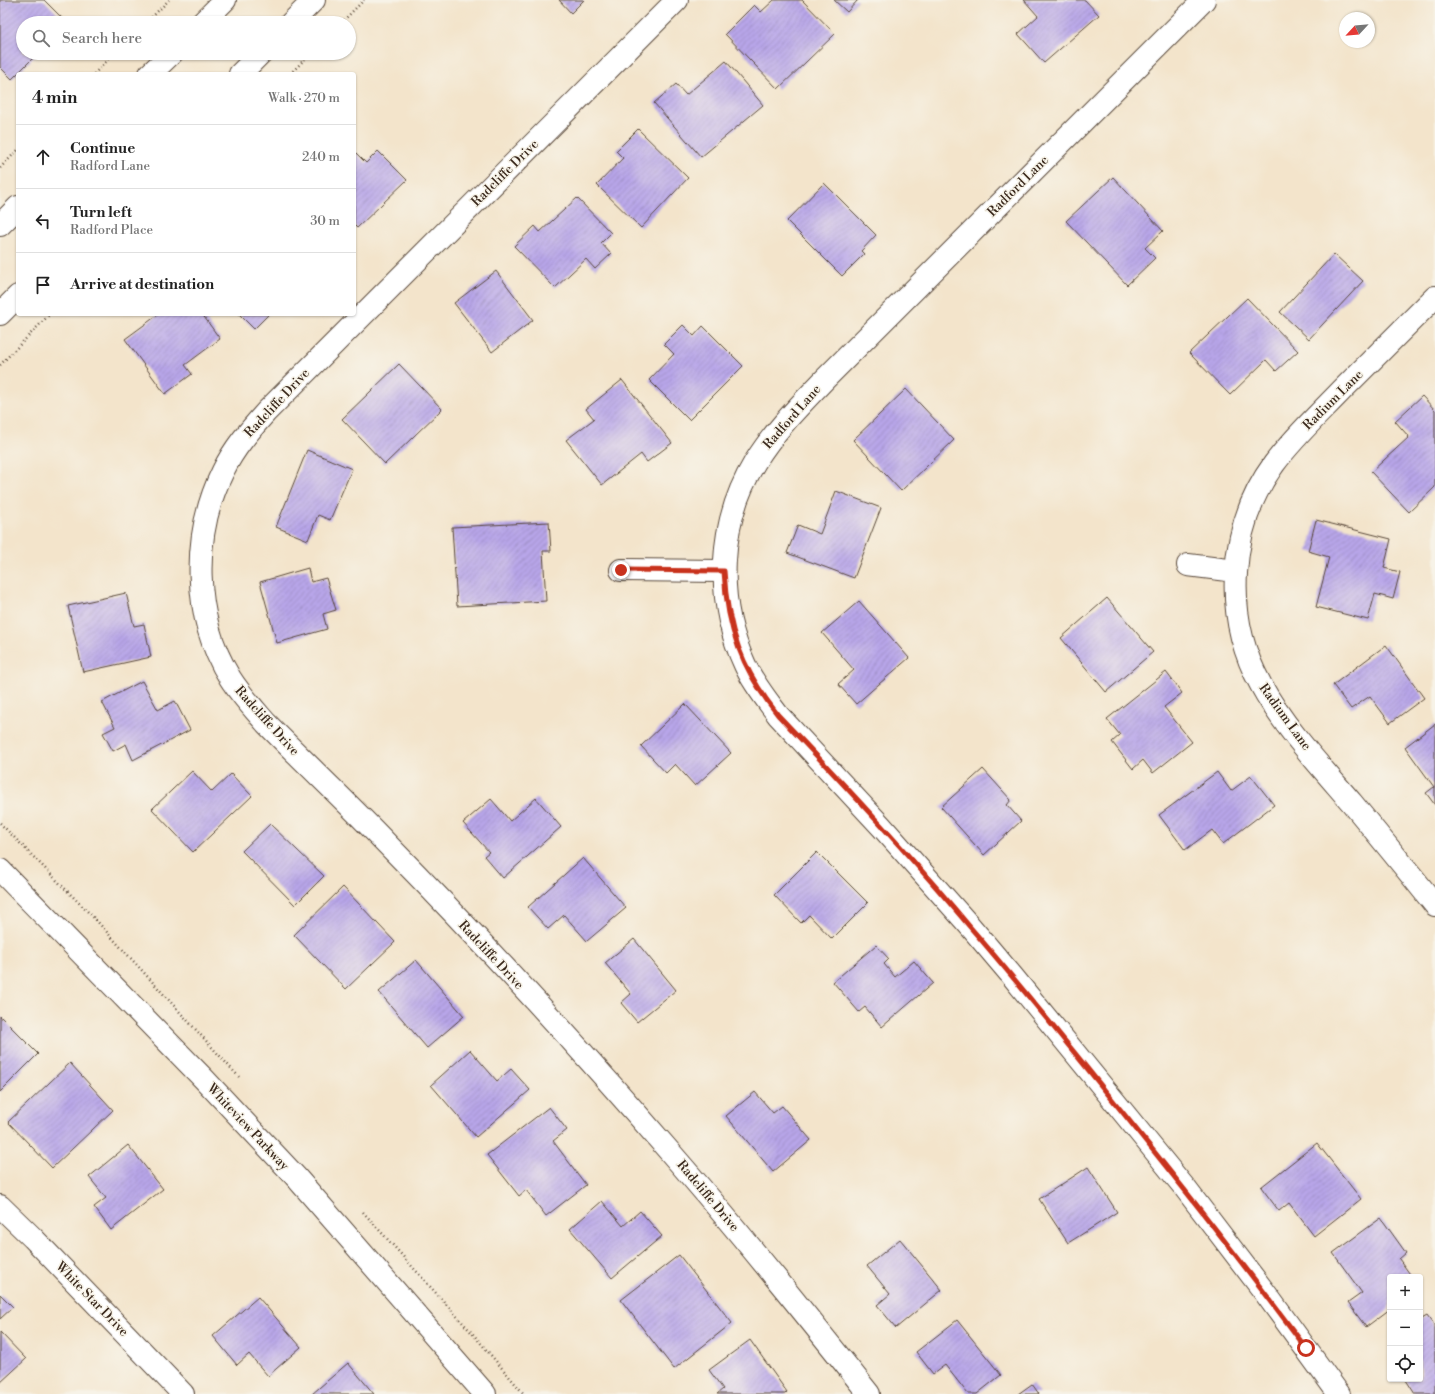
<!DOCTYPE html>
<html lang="en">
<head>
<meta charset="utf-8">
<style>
  :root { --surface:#fff; --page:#f2f2f2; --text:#222; --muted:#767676; --line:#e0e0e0 }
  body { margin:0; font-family:"Libre Bodoni",serif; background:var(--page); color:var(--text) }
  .controls { position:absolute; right:12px; bottom:12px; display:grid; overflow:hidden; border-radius:4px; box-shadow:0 1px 3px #0004 }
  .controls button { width:36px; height:36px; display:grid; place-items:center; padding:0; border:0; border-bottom:1px solid var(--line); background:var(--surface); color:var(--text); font:20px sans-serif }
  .compass { position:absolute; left:1339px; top:12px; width:36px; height:36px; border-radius:50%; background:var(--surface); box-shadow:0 1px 3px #0004; rotate:244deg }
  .stop { position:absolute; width:12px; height:12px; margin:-9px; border:3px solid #c8321e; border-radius:50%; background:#fff }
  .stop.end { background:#c8321e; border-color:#fff; box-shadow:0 1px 4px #0008 }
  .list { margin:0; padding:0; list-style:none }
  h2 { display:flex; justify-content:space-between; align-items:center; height:52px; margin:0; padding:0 16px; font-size:17px }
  h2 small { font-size:13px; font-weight:400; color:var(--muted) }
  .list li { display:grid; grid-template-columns:26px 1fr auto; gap:12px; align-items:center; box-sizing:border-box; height:64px; padding:0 16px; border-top:1px solid var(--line) }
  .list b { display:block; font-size:15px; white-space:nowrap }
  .list p { margin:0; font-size:13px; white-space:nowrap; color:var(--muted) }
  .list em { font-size:13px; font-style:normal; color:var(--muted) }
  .icon { flex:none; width:22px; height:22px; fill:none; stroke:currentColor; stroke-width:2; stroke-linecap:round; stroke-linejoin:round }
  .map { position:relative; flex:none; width:1435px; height:1394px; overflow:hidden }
  .search { position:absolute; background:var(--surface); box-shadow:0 1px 3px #0004; left:16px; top:16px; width:340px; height:44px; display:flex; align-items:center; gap:10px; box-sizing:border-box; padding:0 14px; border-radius:22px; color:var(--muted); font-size:15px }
  .panel { position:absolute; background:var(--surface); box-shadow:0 1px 3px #0004; left:16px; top:72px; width:340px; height:244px; border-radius:4px }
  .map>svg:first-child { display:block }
  .building { fill:url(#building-hatch) }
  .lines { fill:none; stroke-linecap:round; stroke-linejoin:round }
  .street-casing { stroke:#574638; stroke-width:24 }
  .secondary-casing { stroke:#574638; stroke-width:24 }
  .path { stroke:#574638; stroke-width:2.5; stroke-dasharray:1 3; stroke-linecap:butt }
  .street { stroke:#fff; stroke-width:22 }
  .secondary { stroke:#fff; stroke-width:22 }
  .route { stroke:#c8321e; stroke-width:5 }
  .labels { text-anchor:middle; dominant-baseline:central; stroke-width:3; stroke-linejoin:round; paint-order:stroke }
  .street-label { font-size:13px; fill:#3b2a1e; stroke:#f7f3e8 }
</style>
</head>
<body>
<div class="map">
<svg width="1435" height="1394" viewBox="0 0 1435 1394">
  <defs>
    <pattern id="building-hatch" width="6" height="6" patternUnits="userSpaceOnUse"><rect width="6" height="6" fill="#b8a6e9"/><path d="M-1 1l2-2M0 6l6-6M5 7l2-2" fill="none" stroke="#9787bc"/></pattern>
  </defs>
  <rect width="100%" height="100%" fill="#f7f3e8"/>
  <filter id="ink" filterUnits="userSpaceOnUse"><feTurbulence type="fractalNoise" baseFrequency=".025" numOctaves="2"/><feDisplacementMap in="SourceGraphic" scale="8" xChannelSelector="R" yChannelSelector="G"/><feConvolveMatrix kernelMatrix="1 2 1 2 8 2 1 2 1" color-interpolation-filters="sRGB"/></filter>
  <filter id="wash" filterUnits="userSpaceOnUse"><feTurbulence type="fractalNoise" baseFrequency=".012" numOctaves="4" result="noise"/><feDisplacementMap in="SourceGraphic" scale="16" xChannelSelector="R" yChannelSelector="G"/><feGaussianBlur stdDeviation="0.9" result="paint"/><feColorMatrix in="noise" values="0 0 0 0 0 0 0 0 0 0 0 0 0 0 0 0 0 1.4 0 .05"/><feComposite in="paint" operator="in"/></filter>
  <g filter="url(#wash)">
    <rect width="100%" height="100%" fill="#f3e4cb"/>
    <g id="blocks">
      <g class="building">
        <path d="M0 0H44L67 23H23V53H38L12 79 0 67Z"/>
        <path d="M559 0H584L571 13Z"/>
        <path d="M774 0H802L835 34 778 89 725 34 754 5 761 12Z"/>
        <path d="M834 0H858L847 12Z"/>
        <path d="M1024 0H1085L1099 15 1044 63 1018 34 1038 16Z"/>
        <path d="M726 61 763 105 701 157 654 103 676 84 686 95Z"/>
        <path d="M638 129 688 178 641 228 597 185 623 158 616 151Z"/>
        <path d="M354 151 366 163 378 151 407 180 357 228 354 225Z"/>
        <path d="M1113 177 1163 231 1145 248 1155 258 1127 285 1066 221Z"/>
        <path d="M824 183 876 235 861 251 864 254 842 276 787 221Z"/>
        <path d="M577 198 611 233 601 243 611 254 595 269 586 259 555 288 514 246 535 226 540 232Z"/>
        <path d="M1334 254 1363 281 1309 339 1280 312Z"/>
        <path d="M496 271 533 320 492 352 454 303Z"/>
        <path d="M1247 298 1298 351 1276 371 1266 360 1230 395 1189 353Z"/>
        <path d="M159 314H202L220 339 185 365 192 374 165 394 125 339Z"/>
        <path d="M239 314H269L254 329Z"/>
        <path d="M683 325 694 336 703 326 743 366 689 420 649 380 674 354 664 344Z"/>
        <path d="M399 364 442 409 385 464 342 419Z"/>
        <path d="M622 380 672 443 647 462 641 454 602 485 566 440 594 419 586 409Z"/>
        <path d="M906 389 954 440 901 491 853 440Z"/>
        <path d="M1422 396 1435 410V487L1409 512 1371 472 1409 437 1395 421Z"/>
        <path d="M307 450 352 469 330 520 318 515 308 540 276 527Z"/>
        <path d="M836 491 881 508 854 578 787 553 798 525 820 534Z"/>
        <path d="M1316 520 1391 539 1384 568 1400 572 1393 599 1375 594 1368 620 1316 607 1329 557 1308 551Z"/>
        <path d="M549 522 551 551H543L546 601 457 606 452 527Z"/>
        <path d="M308 568 311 582 326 578 336 610 323 614 327 629 277 643 260 582Z"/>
        <path d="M126 593 134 626 144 624 151 657 83 672 68 606Z"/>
        <path d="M1107 598 1153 652 1106 692 1061 638Z"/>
        <path d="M859 601 909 658 856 704 838 684 854 670 822 633Z"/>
        <path d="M1386 645 1424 698 1390 723 1370 696 1351 709 1333 685Z"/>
        <path d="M1166 672 1182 693 1164 707 1192 742 1153 773 1143 760 1133 769 1112 742 1120 735 1107 719Z"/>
        <path d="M142 681 158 710 175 701 190 730 133 760 126 744 113 751 103 733 115 727 102 702Z"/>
        <path d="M685 704 731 753 695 786 675 764 666 773 641 746Z"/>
        <path d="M1435 724V805L1426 793 1434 787 1405 747Z"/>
        <path d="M983 769 1011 800 1007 805 1021 821 984 855 941 807Z"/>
        <path d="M192 771 212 792 231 774 252 796 193 852 152 809Z"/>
        <path d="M1217 772 1231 791 1251 776 1274 805 1223 844 1212 830 1185 850 1159 815Z"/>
        <path d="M536 798 561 827 503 878 484 856 489 852 463 823 491 799 510 821Z"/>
        <path d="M270 824 324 876 295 905 242 851Z"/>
        <path d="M817 852 868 903 832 939 809 915 801 923 774 895Z"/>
        <path d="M583 858 626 908 587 941 564 915 548 929 528 907Z"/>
        <path d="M343 887 395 942 346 989 294 935Z"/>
        <path d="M634 939 676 990 637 1022 621 1003 631 994 605 963Z"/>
        <path d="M876 945 889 959 884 964 895 977 914 961 933 983 882 1027 865 1007 859 1012 833 982Z"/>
        <path d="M416 960 464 1016 427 1048 379 992Z"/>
        <path d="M0 1016 38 1054 0 1092Z"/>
        <path d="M470 1050 497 1081 511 1069 530 1090 476 1137 431 1085Z"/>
        <path d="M70 1063 113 1110 52 1168 8 1122Z"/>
        <path d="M755 1092 773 1113 782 1106 811 1140 773 1172 726 1116Z"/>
        <path d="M549 1107 567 1130 553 1141 586 1185 546 1216 526 1190 519 1196 487 1155Z"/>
        <path d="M1317 1143 1361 1199 1314 1236 1289 1203 1279 1211 1261 1187Z"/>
        <path d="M128 1145 163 1189 111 1230 94 1207 106 1198 89 1177Z"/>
        <path d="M1088 1167 1117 1212 1068 1243 1039 1199Z"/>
        <path d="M602 1201 623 1226 640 1211 662 1236 612 1278 570 1229Z"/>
        <path d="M1381 1218 1406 1253 1399 1259 1412 1277H1390V1309L1366 1327 1348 1303 1362 1293 1333 1253Z"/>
        <path d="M900 1239 942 1290 896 1328 877 1305 890 1294 867 1266Z"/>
        <path d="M679 1255 732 1323 674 1369 621 1300Z"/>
        <path d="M0 1294 13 1307 0 1319Z"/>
        <path d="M258 1297 301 1347 268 1376 249 1354 237 1365 213 1336Z"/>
        <path d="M1427 1316 1435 1327V1394H1415L1406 1380 1408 1379H1420V1320Z"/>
        <path d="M957 1320 1001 1375 977 1394H968L945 1365 933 1374 916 1352Z"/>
        <path d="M0 1332 26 1359 0 1383Z"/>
        <path d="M750 1340 787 1392 785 1394H717L723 1389 709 1370Z"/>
        <path d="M348 1363 374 1394H312Z"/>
        <path d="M1032 1384 1039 1394H1018Z"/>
      </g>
    </g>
  </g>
  <g filter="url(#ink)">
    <use href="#blocks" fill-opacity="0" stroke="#574638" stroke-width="1"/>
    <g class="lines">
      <g class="street-casing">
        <g id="street">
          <path d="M677 0 266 412C250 430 234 448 223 471 192 534 192 616 230 678 240 694 253 708 266 723 306 764 348 803 388 845 485 944 579 1047 670 1152 739 1231 804 1312 869 1394"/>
          <path d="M1204 0 825 379C800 405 774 431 755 462 718 523 715 600 745 665 753 683 766 699 778 715L882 827 969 925 1013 977 1185 1188 1266 1294 1339 1394"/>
          <path d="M1435 297C1404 328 1373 359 1342 390 1319 414 1294 437 1274 464 1228 527 1223 617 1261 685 1283 726 1321 767 1352 803 1380 837 1408 871 1435 905"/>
          <path d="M1188 565 1236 571"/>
          <path d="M621 570 724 571"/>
          <path d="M0 1206 33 1238 183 1394"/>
        </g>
      </g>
      <g class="secondary-casing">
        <g id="secondary">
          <path d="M202 23 225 0"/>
          <path d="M291 23 314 0"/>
          <path d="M150 74 172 53"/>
          <path d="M240 74 261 53"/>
          <path d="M0 225 18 207"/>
          <path d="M0 314 18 296"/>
          <path d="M0 870 204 1079 295 1176 485 1394"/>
        </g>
      </g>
      <g class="path">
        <path d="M146 23 169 0"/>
        <path d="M341 23 364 0"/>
        <path d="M94 74 115 53"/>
        <path d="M290 74 311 53"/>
        <path d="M0 168 18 150"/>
        <path d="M0 365 50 314"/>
        <path d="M0 823 95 919 239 1077"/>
        <path d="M363 1212 472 1333 524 1394"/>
      </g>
      <use href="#street" class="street"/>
      <use href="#secondary" class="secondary"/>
    </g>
  </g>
  <g class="lines" filter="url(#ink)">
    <path class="route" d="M621 570 724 571C727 629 742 670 778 715 844 784 909 854 970 927 1017 981 1062 1037 1107 1093 1175 1177 1242 1261 1306 1348"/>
  </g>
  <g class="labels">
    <g class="street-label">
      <text transform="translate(505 173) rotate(-45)">Radcliffe Drive</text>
      <text transform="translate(1018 186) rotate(-45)">Radford Lane</text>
      <text transform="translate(1333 400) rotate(-45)">Radium Lane</text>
      <text transform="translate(277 403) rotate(-47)">Radcliffe Drive</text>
      <text transform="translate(792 417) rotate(-49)">Radford Lane</text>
      <text transform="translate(1285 717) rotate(54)">Radium Lane</text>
      <text transform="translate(267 721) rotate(48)">Radcliffe Drive</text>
      <text transform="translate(491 955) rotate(47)">Radcliffe Drive</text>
      <text transform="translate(248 1127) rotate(47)">Whiteview Parkway</text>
      <text transform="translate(708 1196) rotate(50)">Radcliffe Drive</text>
      <text transform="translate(92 1299) rotate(46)">White Star Drive</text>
    </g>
  </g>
</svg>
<div class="controls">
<button>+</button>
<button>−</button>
<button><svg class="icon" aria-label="locate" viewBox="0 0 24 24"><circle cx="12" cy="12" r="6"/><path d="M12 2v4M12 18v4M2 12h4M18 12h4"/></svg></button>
</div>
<svg class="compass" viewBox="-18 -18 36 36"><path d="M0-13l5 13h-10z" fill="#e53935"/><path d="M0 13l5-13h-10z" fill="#767676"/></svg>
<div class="stop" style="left:1306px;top:1348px"></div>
<div class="stop end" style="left:621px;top:570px"></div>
<div class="search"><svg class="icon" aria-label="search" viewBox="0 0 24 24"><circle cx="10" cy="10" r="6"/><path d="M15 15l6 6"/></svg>Search here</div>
<section class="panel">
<h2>4 min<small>Walk · 270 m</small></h2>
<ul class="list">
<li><svg class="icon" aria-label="ahead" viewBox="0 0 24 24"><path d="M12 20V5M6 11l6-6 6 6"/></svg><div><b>Continue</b><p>Radford Lane</p></div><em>240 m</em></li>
<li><svg class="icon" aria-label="left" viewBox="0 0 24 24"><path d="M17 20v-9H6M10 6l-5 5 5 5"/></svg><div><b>Turn left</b><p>Radford Place</p></div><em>30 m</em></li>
<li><svg class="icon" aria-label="arrive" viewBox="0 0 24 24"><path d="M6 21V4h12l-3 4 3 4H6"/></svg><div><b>Arrive at destination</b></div></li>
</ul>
</section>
</div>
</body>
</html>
